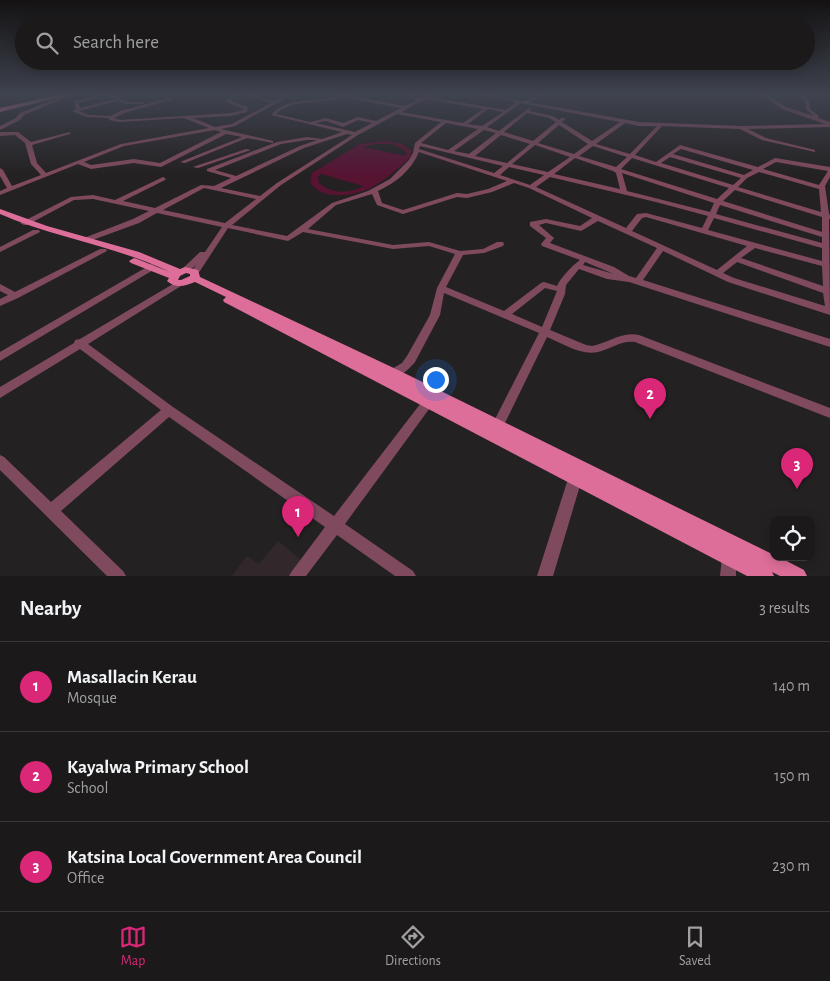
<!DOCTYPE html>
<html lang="en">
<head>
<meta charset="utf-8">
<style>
  :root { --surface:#1b191a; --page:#282627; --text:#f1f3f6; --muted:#a0a0a2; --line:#393839; --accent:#db2777 }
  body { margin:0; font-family:"Alegreya Sans",sans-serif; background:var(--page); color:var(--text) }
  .controls { position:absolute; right:15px; bottom:15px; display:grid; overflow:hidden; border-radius:10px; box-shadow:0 2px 12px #0003 }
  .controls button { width:45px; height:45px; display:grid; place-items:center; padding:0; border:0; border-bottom:1px solid var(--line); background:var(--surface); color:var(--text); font:25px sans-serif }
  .you { position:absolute; left:435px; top:379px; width:18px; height:18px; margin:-12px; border:4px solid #fff; border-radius:50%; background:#1a73e8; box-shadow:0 0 0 8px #1a73e833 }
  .badge { display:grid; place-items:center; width:32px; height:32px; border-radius:50%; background:var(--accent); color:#fff; font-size:16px; font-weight:700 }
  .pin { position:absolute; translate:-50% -41px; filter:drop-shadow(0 1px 2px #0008) }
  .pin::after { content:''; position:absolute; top:26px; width:18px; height:15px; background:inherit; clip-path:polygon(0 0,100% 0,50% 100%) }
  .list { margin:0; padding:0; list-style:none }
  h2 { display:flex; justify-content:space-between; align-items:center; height:65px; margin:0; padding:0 20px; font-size:21px }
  h2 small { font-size:16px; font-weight:400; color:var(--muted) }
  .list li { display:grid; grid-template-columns:32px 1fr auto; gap:15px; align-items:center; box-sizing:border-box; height:90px; padding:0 20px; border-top:1px solid var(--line) }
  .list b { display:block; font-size:19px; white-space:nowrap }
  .list p { margin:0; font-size:16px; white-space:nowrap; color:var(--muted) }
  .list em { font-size:16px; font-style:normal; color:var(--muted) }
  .icon { flex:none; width:28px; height:28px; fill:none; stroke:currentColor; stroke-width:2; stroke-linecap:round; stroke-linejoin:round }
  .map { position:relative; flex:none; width:830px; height:576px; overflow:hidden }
  .search { position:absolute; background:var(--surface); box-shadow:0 2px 12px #0003; left:15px; right:15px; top:15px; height:55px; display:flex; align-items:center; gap:12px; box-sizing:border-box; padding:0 18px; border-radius:28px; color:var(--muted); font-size:19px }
  .sheet { height:335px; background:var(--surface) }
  nav { display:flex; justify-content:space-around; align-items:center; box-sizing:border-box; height:70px; border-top:1px solid var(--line); background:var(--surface); font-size:14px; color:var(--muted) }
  nav a { display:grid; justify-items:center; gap:2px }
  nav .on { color:var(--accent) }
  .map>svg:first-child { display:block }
  .built { fill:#32282b }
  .green { fill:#561332; fill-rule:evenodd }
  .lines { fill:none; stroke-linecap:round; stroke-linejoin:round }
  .minor { fill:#804a5e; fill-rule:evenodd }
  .major { fill:#dd6e99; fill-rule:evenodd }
</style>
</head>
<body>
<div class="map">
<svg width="830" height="576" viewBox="0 0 830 576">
  <rect width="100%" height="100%" fill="#242122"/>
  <path class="built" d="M278 541 301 560 289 576H232L247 556 259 564Z"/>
  <path class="green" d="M385 141 402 144 411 150V157C399 167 387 179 374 186 358 196 321 202 310 182L312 173 360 144ZM374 144H393L406 151V156L363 147ZM321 174 363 186H364C349 194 332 194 319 183L318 177Z"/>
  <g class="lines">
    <g class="minor">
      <path d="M67 94 72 95 24 115 20 120 0 130V126L16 118 20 113Z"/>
      <path d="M101 94H113L127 102H142L144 103 142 104H126L118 101 79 111 88 115 111 116 120 111 165 99 167 97 171 98V100L124 113 114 118 120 120 231 113 243 110V109L224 101 235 94H241L230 101 248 107 247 112 231 116 193 118 215 127 232 124 271 103 245 94H253L274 101 287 94H293L235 126 221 129 273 141V143L247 138 185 163 180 162 242 137 226 134 161 167 134 163 91 169 78 164 0 195V191L7 188 0 176V168L3 170 12 186 41 175 31 164 25 143 15 135 0 136V132H18L31 142 70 132V134L32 145 37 163 46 173 121 144 209 128 184 118 120 122 109 120V118L87 117 72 111 77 109 75 107V101ZM108 95 115 99 81 108 79 106V103ZM215 130 221 132 160 163 134 159 91 165 84 162 124 146Z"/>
      <path d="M152 94H172L170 95Z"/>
      <path d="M200 94H215L213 95Z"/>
      <path d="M341 94 405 106 417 100 401 94H409L420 98 427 94H433L429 97 506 110 516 102 476 94C492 94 506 99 521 101 529 101 536 94 545 94L529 102 639 122 741 126 825 124 782 109 760 94H766L786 107 814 116 806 109V104L799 94H804L810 104V109L819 116 818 118 830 122V127L748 129 766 138 815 150V152L762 140 740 129 662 126 635 155 656 162 680 145 758 167 775 158 830 167V177L825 186 829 214 830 215V219H829L830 315 728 282 663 251 643 280 830 339V347L629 282 607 279 579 269 566 285 565 294 550 330 586 345 592 346C608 343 622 331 639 335L830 408V418L635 342C621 340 611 349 598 352 581 356 562 343 547 337L502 429 498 430 494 429 492 425 539 333 444 293 440 315 415 362C409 369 400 379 390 376L389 373 390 370 402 363 407 356 430 315 437 288 455 254 429 246 393 249 303 232 288 241 228 228 198 274 195 275 191 272 196 265 188 272H182L181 270 200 252H205L222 227 157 213 139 223 87 242H84L83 240 84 238 133 219 149 211 93 199 74 200 27 225H24L20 223 71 197 93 195 115 200 163 177 166 179 165 180 123 201 155 208 201 185 214 186 231 178 207 171V169L277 142 307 137 322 139 342 132 271 115C290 94 318 105 341 94ZM342 97 401 108 376 121 358 117 343 123 326 118 310 122 276 114C293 98 321 105 342 97ZM425 99H426L483 109 463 123 401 112 421 101H425ZM521 103 524 104 620 122 592 141 562 122 565 119V118H561L559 120 553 116 530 111 531 109 529 108 499 131 487 127ZM488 109 503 112 482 126 468 124ZM527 113 549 118 556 122 533 141 504 132ZM397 114 441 122 415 143 413 153 409 160 390 179 368 191 332 203 287 236 232 225 281 185 358 135ZM358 120 372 123 355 132 316 123 326 121 343 127ZM446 123 478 129 448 150 421 143ZM625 123 639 126H657L630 154 596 144ZM559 125 588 144 574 154 538 143ZM484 130 496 133 469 154 454 151ZM347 134 352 135 277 183 260 196 221 188 304 148ZM501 135 530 144 507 163 475 156ZM307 140H317L300 146 236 176 215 170 281 144ZM535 145 570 157 548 172 512 164ZM420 146 503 166 494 173 419 149ZM593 146 627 157 616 167 579 156ZM681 149 753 170 744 175 673 154ZM419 152 507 181 488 189 467 194 457 193 403 210 382 203 378 191C395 183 411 171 419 152ZM670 157 741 178 733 185 661 163ZM575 158 613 171 616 173 620 189 554 174ZM632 158 729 188 717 199 621 169ZM776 162 828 171 819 185 763 169ZM509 167 544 175 530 185 500 175ZM759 172 819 189 821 212 738 187 747 178ZM622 173 714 203 710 212 627 191ZM550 177 656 202 708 216 702 228 646 213 637 214 626 228 536 187ZM514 183 529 188 592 218 580 226 546 219 530 222V226L546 238 541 244 542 246 580 260C572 266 561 277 557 286L544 282 541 283 504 311 446 287 463 255 484 253 503 246 504 244 503 242H497L483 249 460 251 429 242 393 245 308 229 336 205 372 194 377 205 403 214 457 197 467 198 492 192ZM204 188 256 199 225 223 163 210ZM735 190 822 217V232L723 201ZM720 205 822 237V243L716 214ZM646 217 747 246 717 270 632 231 642 218ZM714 218 822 248V261L708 230ZM598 221 657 248 636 278 629 276 614 267 550 243 554 238 539 225 546 223 581 231ZM755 248 822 266 823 286 741 258ZM585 262 614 274 583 265ZM737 262 823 293 825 306 734 278 723 273ZM545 288 557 291 542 327 512 314Z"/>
      <path d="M246 149 251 150 198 168 193 167Z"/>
      <path d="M33 230H39L40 232 0 252V247Z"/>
      <path d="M100 249H106L107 251 18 298 0 306V299L8 295 0 291V284L15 292Z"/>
      <path d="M152 264 156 267 155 269 0 361V352Z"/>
      <path d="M178 281 181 282 182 284 181 286 88 344 173 407 334 516 424 399 428 397 432 399 434 402 432 405 345 524 413 571 416 576H395L337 535 306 576H289L292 571 325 527 169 417 61 511 123 571 126 576H107L0 470V455L4 457 51 502 161 410 80 349 0 398V387L74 343 75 340 80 339Z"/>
      <path d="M575 473 580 475 582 479 553 576H537L568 479 570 475Z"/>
      <path d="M729 550 734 552 736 557V576H720L722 557 724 552Z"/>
    </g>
    <g class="major">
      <path d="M62 94H73L0 112V108Z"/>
      <path d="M0 209 47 226 139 252 180 269 185 267 198 270 200 277 398 370 774 555V557H779L804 570 807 576H780L772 572 774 576H747L224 302 223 300 226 297 195 282C185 286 176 289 167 281L169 278 131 263 129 261 134 258 137 259 170 272C116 246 55 238 0 214ZM186 273 190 274V276L181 280H178L180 276Z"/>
    </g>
  </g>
  <linearGradient id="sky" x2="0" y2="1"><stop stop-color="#141213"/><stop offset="0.54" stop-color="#3f434f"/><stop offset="1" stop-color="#3f434f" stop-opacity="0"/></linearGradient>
  <rect width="830" height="175" fill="url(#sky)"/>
</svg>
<div class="controls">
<button><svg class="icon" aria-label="locate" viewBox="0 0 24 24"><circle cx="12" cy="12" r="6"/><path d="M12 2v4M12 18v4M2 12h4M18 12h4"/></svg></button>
</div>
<div class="you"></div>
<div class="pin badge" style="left:298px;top:537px">1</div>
<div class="pin badge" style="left:650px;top:419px">2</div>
<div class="pin badge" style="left:797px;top:489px">3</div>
<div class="search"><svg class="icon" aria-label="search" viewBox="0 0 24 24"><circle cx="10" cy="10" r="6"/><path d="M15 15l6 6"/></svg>Search here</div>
</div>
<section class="sheet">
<h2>Nearby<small>3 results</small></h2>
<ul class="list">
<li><span class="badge">1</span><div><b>Masallacin Kerau</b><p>Mosque</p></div><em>140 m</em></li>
<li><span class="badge">2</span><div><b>Kayalwa Primary School</b><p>School</p></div><em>150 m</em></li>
<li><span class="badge">3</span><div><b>Katsina Local Government Area Council</b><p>Office</p></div><em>230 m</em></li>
</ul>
</section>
<nav>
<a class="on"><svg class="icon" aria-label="map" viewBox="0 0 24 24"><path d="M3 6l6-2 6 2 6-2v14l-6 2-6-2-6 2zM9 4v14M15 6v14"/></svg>Map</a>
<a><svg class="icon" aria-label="directions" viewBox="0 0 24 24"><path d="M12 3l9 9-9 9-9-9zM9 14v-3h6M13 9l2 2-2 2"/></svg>Directions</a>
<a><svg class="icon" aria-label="saved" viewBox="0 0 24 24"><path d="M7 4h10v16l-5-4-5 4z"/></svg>Saved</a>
</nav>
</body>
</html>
